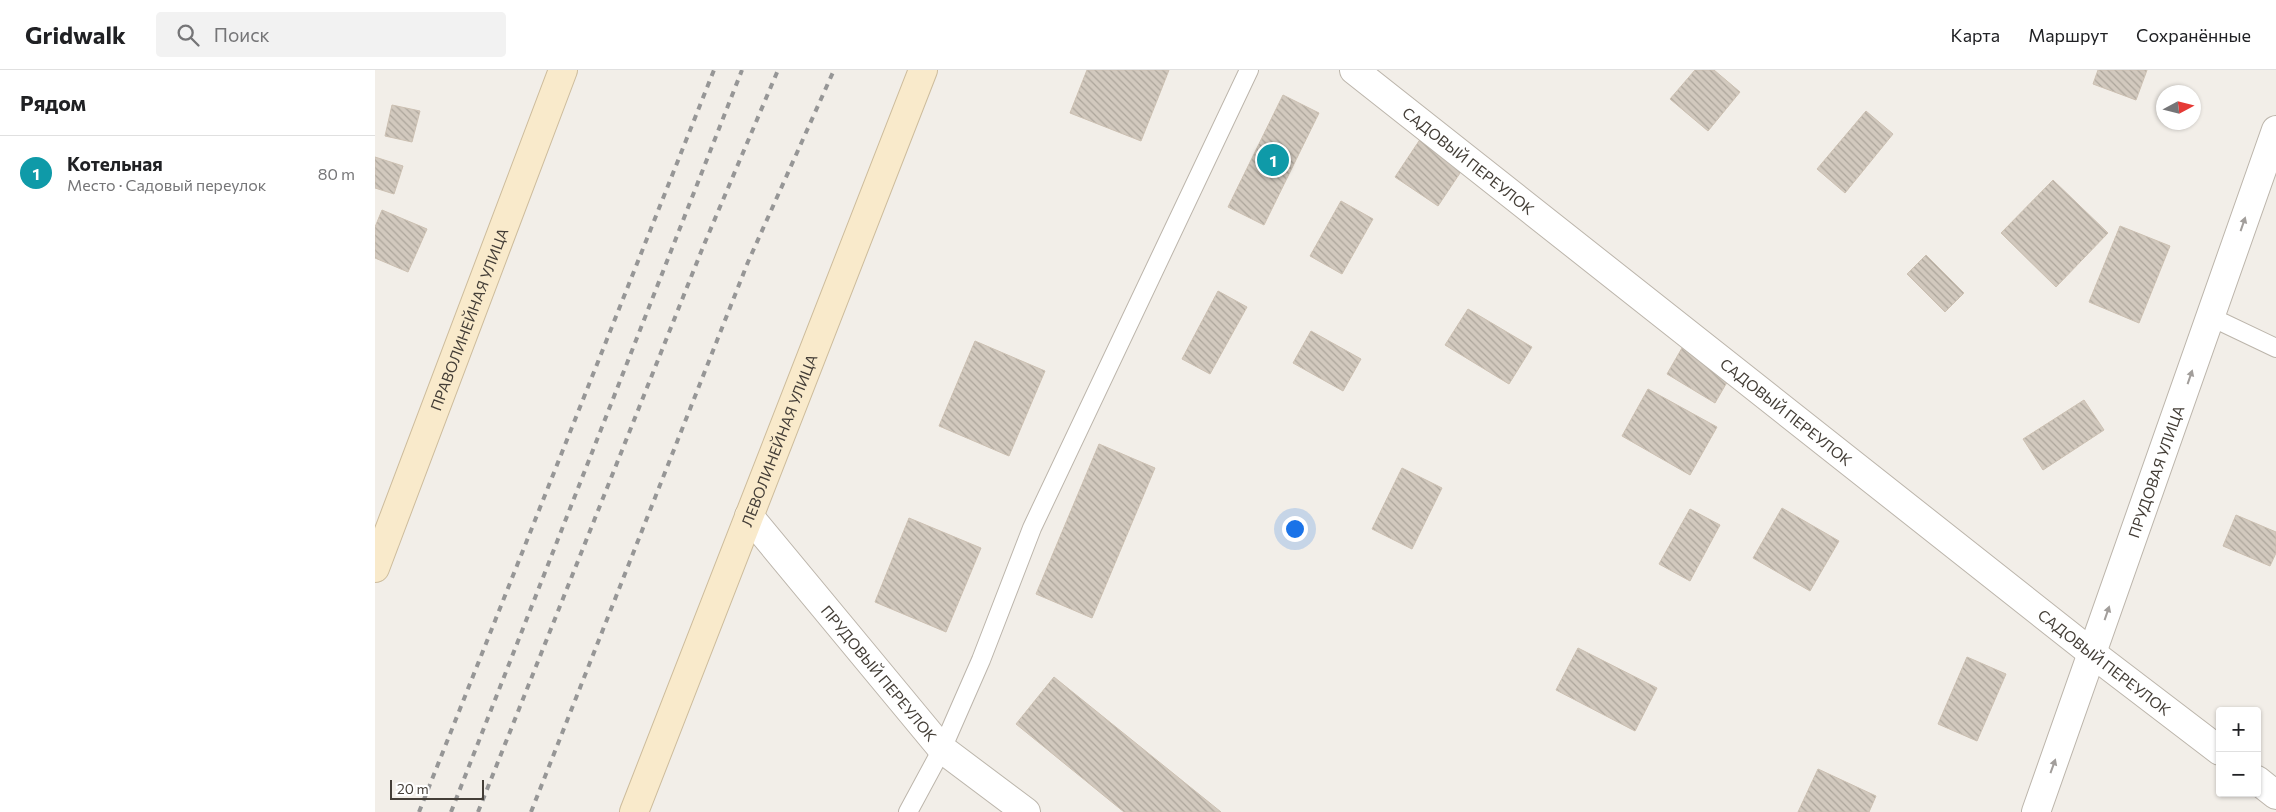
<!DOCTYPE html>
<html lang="ru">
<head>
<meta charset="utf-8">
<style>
  :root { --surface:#fff; --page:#f2f2f2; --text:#202124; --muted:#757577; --line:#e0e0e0; --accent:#b45309 }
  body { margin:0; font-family:Commissioner,sans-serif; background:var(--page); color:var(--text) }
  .controls { position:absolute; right:15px; bottom:15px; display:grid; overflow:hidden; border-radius:5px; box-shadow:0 1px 4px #0004 }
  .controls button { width:45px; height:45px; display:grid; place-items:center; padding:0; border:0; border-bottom:1px solid var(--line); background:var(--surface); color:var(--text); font:25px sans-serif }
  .compass { position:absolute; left:1781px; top:15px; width:45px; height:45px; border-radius:50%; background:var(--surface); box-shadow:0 1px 4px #0004; rotate:83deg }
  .scale { position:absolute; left:15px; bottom:12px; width:94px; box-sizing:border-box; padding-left:5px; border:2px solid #443e37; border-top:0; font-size:14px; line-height:18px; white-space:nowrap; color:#443e37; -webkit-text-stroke:4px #fff; paint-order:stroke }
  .you { position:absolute; left:919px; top:458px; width:18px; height:18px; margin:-12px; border:4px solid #fff; border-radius:50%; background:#1a73e8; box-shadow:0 0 0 8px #1a73e833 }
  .badge { display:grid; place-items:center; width:32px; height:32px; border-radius:50%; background:var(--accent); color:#fff; font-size:16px; font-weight:700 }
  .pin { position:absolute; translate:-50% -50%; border:2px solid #fff; box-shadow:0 1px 5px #0006 }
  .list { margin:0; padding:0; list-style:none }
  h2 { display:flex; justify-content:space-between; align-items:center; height:65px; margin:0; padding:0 20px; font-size:21px }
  h2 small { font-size:16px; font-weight:400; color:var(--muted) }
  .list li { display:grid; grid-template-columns:32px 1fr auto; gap:15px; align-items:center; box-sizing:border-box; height:75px; padding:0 20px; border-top:1px solid var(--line) }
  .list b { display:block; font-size:19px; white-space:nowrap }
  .list p { margin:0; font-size:16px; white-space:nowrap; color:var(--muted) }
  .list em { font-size:16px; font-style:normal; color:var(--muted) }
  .icon { flex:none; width:28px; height:28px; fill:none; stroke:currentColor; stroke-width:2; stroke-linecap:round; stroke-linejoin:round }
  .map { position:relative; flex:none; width:1901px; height:742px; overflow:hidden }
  header { display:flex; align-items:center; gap:30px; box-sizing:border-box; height:70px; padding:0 25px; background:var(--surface); border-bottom:1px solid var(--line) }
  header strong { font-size:24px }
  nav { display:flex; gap:28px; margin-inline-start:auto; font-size:18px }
  .search { width:350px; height:45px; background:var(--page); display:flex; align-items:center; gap:12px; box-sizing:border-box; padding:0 18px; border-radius:5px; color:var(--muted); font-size:19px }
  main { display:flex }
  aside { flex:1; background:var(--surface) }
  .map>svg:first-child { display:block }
  .building { fill:url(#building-back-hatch); stroke:#ccc0b2 }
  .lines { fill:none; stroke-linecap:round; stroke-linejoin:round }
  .service-casing { stroke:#bcb5ab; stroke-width:20 }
  .minor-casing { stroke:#bcb5ab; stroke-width:30 }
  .secondary-casing { stroke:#cdbc9c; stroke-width:30 }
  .service { stroke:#fff; stroke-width:18 }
  .minor { stroke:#fff; stroke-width:28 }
  .secondary { stroke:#f9eacb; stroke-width:28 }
  .rail { stroke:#969696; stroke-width:4; stroke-dasharray:6 6; stroke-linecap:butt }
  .oneway { fill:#a29e9b }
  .labels { text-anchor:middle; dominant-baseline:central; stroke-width:4.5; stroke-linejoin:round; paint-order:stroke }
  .street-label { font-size:15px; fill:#443e37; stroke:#fff }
</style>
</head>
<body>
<header>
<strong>Gridwalk</strong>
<div class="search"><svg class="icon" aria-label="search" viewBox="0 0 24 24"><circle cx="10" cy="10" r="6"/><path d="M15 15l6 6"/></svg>Поиск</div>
<nav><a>Карта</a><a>Маршрут</a><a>Сохранённые</a></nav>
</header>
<main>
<aside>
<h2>Рядом<small></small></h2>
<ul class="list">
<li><span class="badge" style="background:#0f9aa8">1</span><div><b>Котельная</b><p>Место · Садовый переулок</p></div><em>80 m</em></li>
</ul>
</aside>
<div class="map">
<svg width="1901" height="742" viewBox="0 0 1901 742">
  <defs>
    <pattern id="building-back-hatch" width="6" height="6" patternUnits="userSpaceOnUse" patternTransform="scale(1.25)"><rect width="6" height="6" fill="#d2c9be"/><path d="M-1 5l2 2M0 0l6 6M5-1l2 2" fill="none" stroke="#aca59b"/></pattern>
  </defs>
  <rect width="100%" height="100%" fill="#f2eee8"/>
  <g class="building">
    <path d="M712 0H794L766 71 695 43Z"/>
    <path d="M1320 0H1339L1365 22 1333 61 1295 29Z"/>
    <path d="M1723 0H1772L1761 30 1718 14Z"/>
    <path d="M908 25 944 43 889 155 853 137Z"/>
    <path d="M17 35 45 41 37 72 10 66Z"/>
    <path d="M1491 41 1518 64 1470 123 1442 99Z"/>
    <path d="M1046 68 1089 97 1063 136 1020 107Z"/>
    <path d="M0 87 28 96 19 124 0 118Z"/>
    <path d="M1678 110 1733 163 1681 217 1626 163Z"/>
    <path d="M966 131 998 149 967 204 935 186Z"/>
    <path d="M7 140 52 159 33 202 0 188V157Z"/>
    <path d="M1745 156 1795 176 1764 253 1714 232Z"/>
    <path d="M1551 185 1589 223 1570 242 1532 204Z"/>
    <path d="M843 221 872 237 835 304 807 289Z"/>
    <path d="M1093 239 1157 277 1134 314 1070 275Z"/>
    <path d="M936 261 986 289 968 321 918 293Z"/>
    <path d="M600 271 670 301 634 386 564 356Z"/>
    <path d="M1307 278 1355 307 1340 333 1292 304Z"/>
    <path d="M1273 319 1342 357 1315 405 1247 366Z"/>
    <path d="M1709 330 1729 360 1668 400 1648 369Z"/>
    <path d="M724 374 780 398 717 548 661 524Z"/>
    <path d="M1027 398 1067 418 1037 479 997 459Z"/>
    <path d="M1407 438 1464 471 1435 521 1378 488Z"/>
    <path d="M1315 439 1345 455 1315 511 1284 494Z"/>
    <path d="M1861 445 1901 462V483L1895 496 1848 476Z"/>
    <path d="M534 448 606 478 571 562 500 532Z"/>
    <path d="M1203 578 1282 618 1260 661 1181 620Z"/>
    <path d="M1592 587 1631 604 1602 671 1563 654Z"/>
    <path d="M679 607 846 742H749L641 654Z"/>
    <path d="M1443 699 1501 726 1494 742H1423Z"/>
  </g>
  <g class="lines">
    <g class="service-casing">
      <g id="service">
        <path d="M1836 247 1901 278"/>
        <path d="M533 742 567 679 606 590 657 458 874 0"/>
      </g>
    </g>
    <g class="minor-casing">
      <g id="minor">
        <path id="s1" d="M979 0 1718 584 1845 681"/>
        <path id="s2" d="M374 446 567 679 651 742"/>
        <path d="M1882 710 1901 725"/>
        <path id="s3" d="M1661 742 1901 60"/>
      </g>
    </g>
    <g class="secondary-casing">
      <g id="secondary">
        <path id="s4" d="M0 498 188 0"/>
        <path id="s5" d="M259 742 548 0"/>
      </g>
    </g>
    <use href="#service" class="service"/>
    <use href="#minor" class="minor"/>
    <use href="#secondary" class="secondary"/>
    <g class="rail">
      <path d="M44 742 339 0"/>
      <path d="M76 742 367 0"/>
      <path d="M103 742 328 177 403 0"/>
      <path d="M156 742 373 192 459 0"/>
    </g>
  </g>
  <defs><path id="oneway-solid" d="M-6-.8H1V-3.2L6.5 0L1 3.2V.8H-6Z" transform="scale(1.25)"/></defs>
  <g class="oneway">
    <use href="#oneway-solid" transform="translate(1868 154) rotate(-71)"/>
    <use href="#oneway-solid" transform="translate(1815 307) rotate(-71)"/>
    <use href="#oneway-solid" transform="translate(1732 543) rotate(-71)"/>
    <use href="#oneway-solid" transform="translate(1678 696) rotate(-70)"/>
  </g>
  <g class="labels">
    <g class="street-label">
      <text stroke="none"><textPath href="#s1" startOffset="146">САДОВЫЙ ПЕРЕУЛОК</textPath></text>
      <text stroke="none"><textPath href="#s4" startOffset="266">ПРАВОЛИНЕЙНАЯ УЛИЦА</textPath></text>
      <text stroke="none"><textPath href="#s1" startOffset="551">САДОВЫЙ ПЕРЕУЛОК</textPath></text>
      <text stroke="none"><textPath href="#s5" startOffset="399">ЛЕВОЛИНЕЙНАЯ УЛИЦА</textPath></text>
      <text stroke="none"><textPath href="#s3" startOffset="361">ПРУДОВАЯ УЛИЦА</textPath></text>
      <text stroke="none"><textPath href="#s1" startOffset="956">САДОВЫЙ ПЕРЕУЛОК</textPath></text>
      <text stroke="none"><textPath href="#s2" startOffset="204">ПРУДОВЫЙ ПЕРЕУЛОК</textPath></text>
    </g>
  </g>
</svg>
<div class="controls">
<button>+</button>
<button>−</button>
</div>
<svg class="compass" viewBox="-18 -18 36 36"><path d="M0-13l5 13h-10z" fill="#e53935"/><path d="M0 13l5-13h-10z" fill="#757577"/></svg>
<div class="scale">20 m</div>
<div class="you"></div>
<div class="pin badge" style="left:898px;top:90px;background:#0f9aa8">1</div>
</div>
</main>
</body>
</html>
